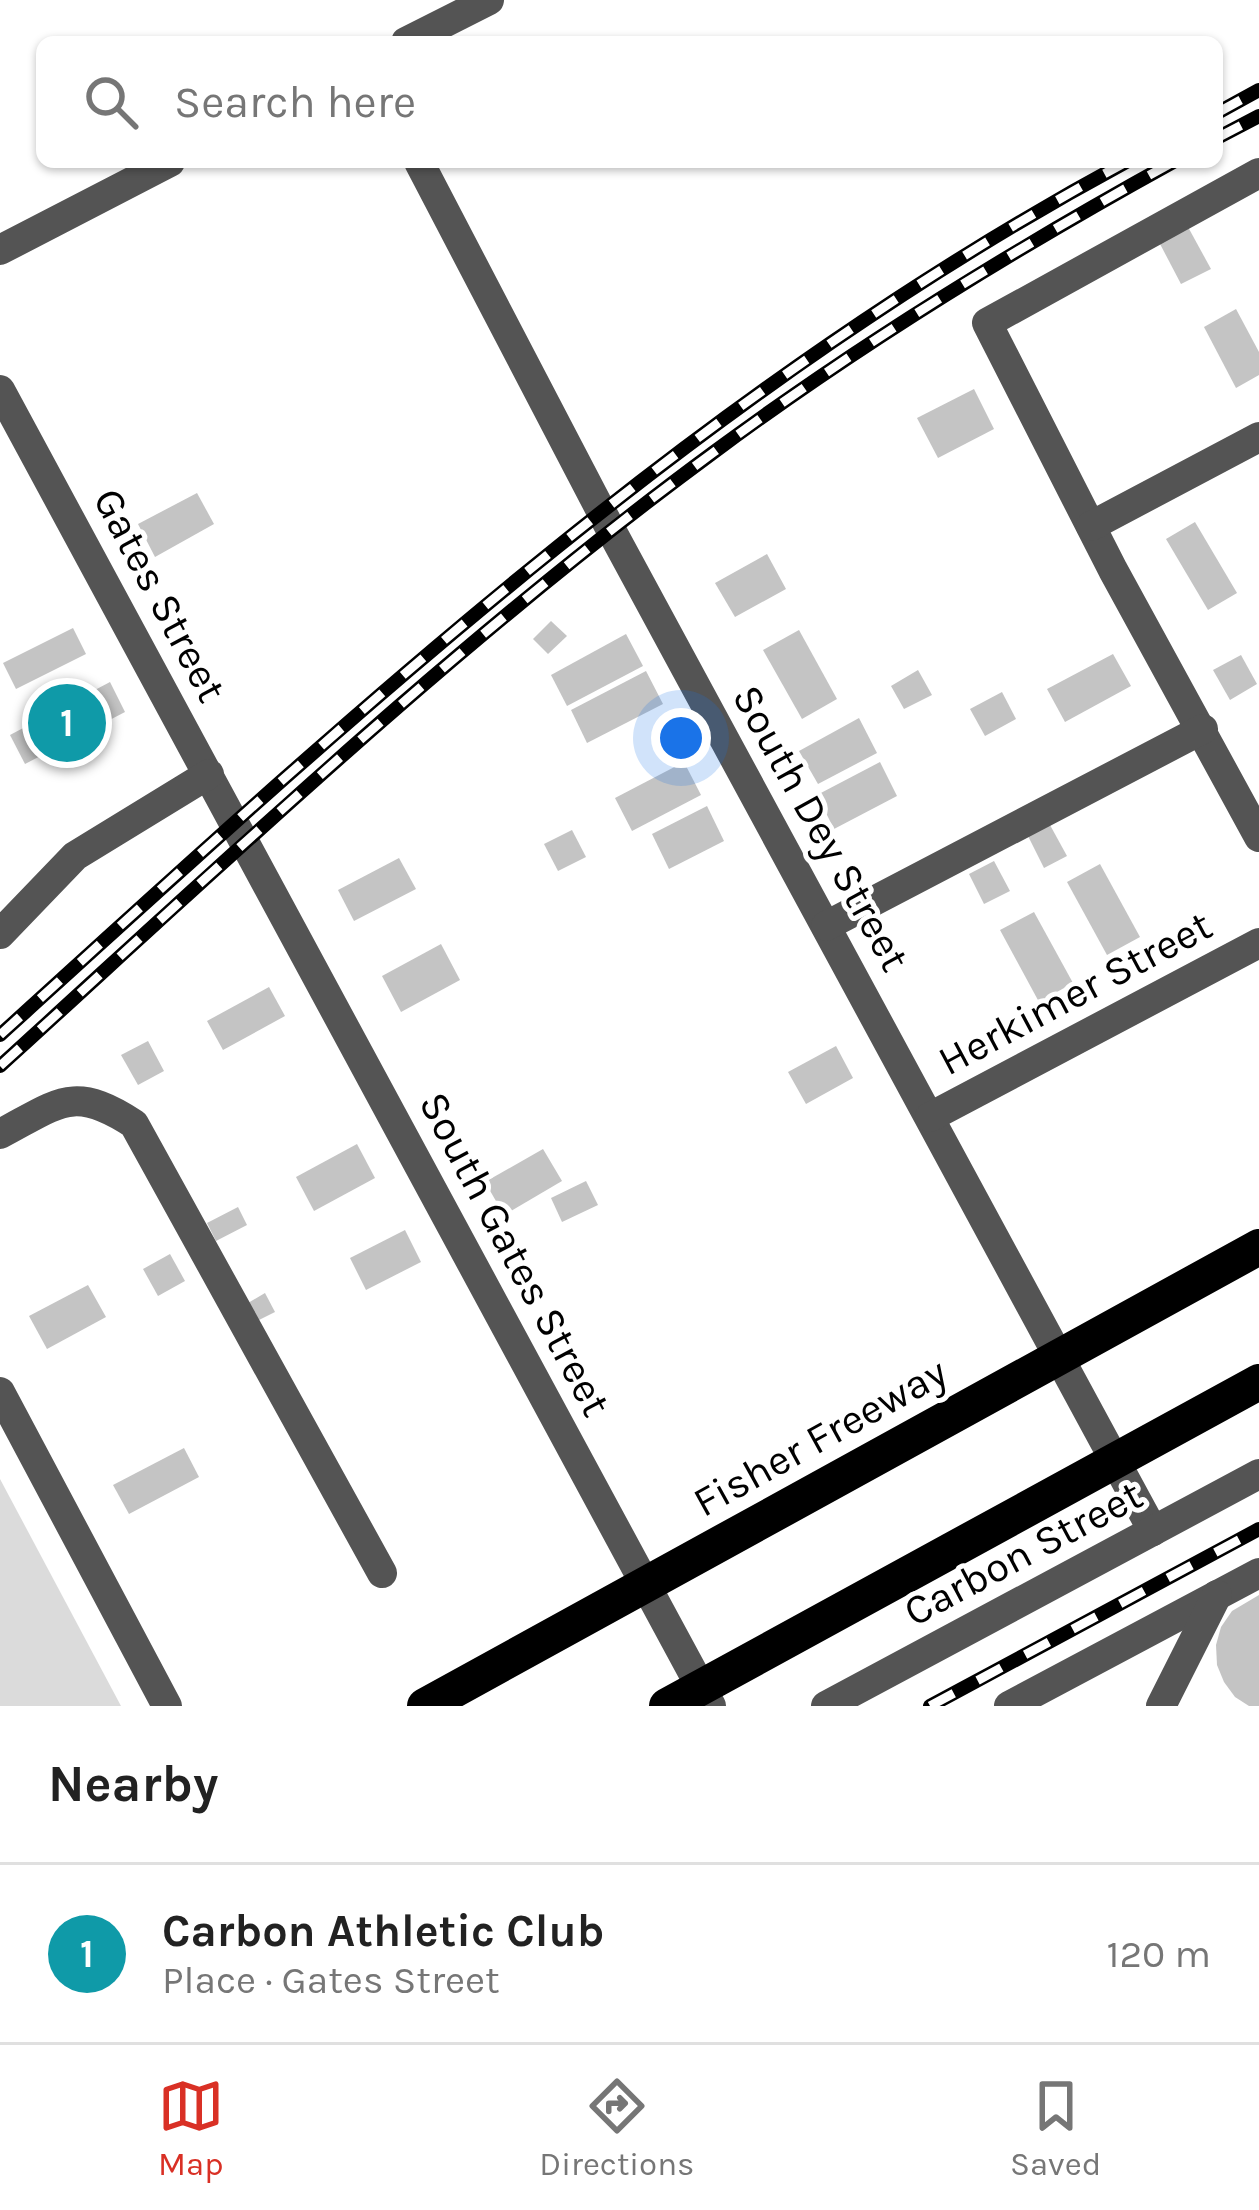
<!DOCTYPE html>
<html lang="en">
<head>
<meta charset="utf-8">
<style>
  :root { --surface:#fff; --page:#f2f2f2; --text:#222; --muted:#767676; --line:#e0e0e0; --accent:#d93025 }
  body { margin:0; font-family:Karla,sans-serif; background:var(--page); color:var(--text) }
  .you { position:absolute; left:681px; top:738px; width:42px; height:42px; margin:-30px; border:9px solid #fff; border-radius:50%; background:#1a73e8; box-shadow:0 0 0 18px #1a73e833 }
  .badge { display:grid; place-items:center; width:78px; height:78px; border-radius:50%; background:var(--accent); color:#fff; font-size:39px; font-weight:700 }
  .pin { position:absolute; translate:-50% -50%; border:6px solid #fff; box-shadow:0 3px 12px #0006 }
  .list { margin:0; padding:0; list-style:none }
  h2 { display:flex; justify-content:space-between; align-items:center; height:156px; margin:0; padding:0 48px; font-size:51px }
  h2 small { font-size:39px; font-weight:400; color:var(--muted) }
  .list li { display:grid; grid-template-columns:78px 1fr auto; gap:36px; align-items:center; box-sizing:border-box; height:180px; padding:0 48px; border-top:3px solid var(--line) }
  .list b { display:block; font-size:45px; white-space:nowrap }
  .list p { margin:0; font-size:39px; white-space:nowrap; color:var(--muted) }
  .list em { font-size:39px; font-style:normal; color:var(--muted) }
  .icon { flex:none; width:66px; height:66px; fill:none; stroke:currentColor; stroke-width:2; stroke-linecap:round; stroke-linejoin:round }
  .map { position:relative; flex:none; width:1259px; height:1706px; overflow:hidden }
  .search { position:absolute; background:var(--surface); box-shadow:0 3px 9px #0004; left:36px; right:36px; top:36px; height:132px; display:flex; align-items:center; gap:30px; box-sizing:border-box; padding:0 42px; border-radius:18px; color:var(--muted); font-size:45px }
  .sheet { height:336px; background:var(--surface) }
  nav { display:flex; justify-content:space-around; align-items:center; box-sizing:border-box; height:168px; border-top:3px solid var(--line); background:var(--surface); font-size:33px; color:var(--muted) }
  nav a { display:grid; justify-items:center; gap:6px }
  nav .on { color:var(--accent) }
  .map>svg:first-child { display:block }
  .green { fill:#dbdbdb }
  .building { fill:#c4c4c4 }
  .lines { fill:none; stroke-linecap:round; stroke-linejoin:round }
  .minor { stroke:#545454; stroke-width:30 }
  .highway { stroke:#000; stroke-width:36 }
  .rail-casing { stroke:#000; stroke-width:14 }
  .rail { stroke:#fff; stroke-width:9; stroke-dasharray:27; stroke-linecap:butt }
  .labels { text-anchor:middle; dominant-baseline:central; stroke-width:10; stroke-linejoin:round; paint-order:stroke }
  .street-label { font-size:42px; fill:#000; stroke:#fff }
</style>
</head>
<body>
<div class="map">
<svg width="1259" height="1706" viewBox="0 0 1259 1706">
  <rect width="100%" height="100%" fill="#fff"/>
  <path class="green" d="M0 1479 121 1706H0Z"/>
  <g class="building">
    <path d="M1188 227 1211 269 1181 284 1159 242Z"/>
    <path d="M1236 309 1259 352V375L1236 388 1204 327Z"/>
    <path d="M974 389 994 429 938 458 917 418Z"/>
    <path d="M197 493 214 524 155 557 138 524Z"/>
    <path d="M1195 522 1237 593 1208 610 1166 539Z"/>
    <path d="M767 554 786 589 735 617 715 583Z"/>
    <path d="M551 621 567 636 548 654 533 639Z"/>
    <path d="M73 628 86 654 16 689 3 663Z"/>
    <path d="M799 630 837 699 802 719 763 650Z"/>
    <path d="M626 634 643 666 567 706 551 675Z"/>
    <path d="M1113 654 1131 686 1065 722 1047 689Z"/>
    <path d="M1241 655 1257 684 1230 700 1213 670Z"/>
    <path d="M918 670 932 695 904 709 891 686Z"/>
    <path d="M646 671 663 704 587 743 571 710Z"/>
    <path d="M110 682 125 712 25 764 10 735Z"/>
    <path d="M1002 692 1016 719 985 736 970 709Z"/>
    <path d="M859 718 877 753 818 784 799 751Z"/>
    <path d="M684 762 701 795 632 831 615 798Z"/>
    <path d="M880 762 897 796 834 829 817 795Z"/>
    <path d="M707 806 724 841 669 869 652 834Z"/>
    <path d="M1050 825 1067 856 1044 868 1028 836Z"/>
    <path d="M572 830 586 857 558 871 544 844Z"/>
    <path d="M399 858 416 889 354 921 338 890Z"/>
    <path d="M994 861 1010 891 984 904 969 874Z"/>
    <path d="M1100 864 1140 937 1107 955 1067 882Z"/>
    <path d="M1034 912 1073 983 1039 1002 1000 930Z"/>
    <path d="M441 944 460 980 401 1012 382 976Z"/>
    <path d="M269 987 285 1016 223 1050 207 1021Z"/>
    <path d="M148 1041 164 1071 138 1085 121 1055Z"/>
    <path d="M836 1046 853 1078 806 1104 788 1072Z"/>
    <path d="M357 1144 375 1178 314 1211 296 1177Z"/>
    <path d="M543 1149 562 1181 504 1215 485 1182Z"/>
    <path d="M586 1181 598 1205 562 1222 551 1198Z"/>
    <path d="M238 1207 247 1225 216 1241 207 1223Z"/>
    <path d="M405 1230 421 1262 366 1290 350 1258Z"/>
    <path d="M170 1254 185 1281 158 1296 143 1269Z"/>
    <path d="M88 1285 106 1317 47 1349 29 1316Z"/>
    <path d="M265 1293 275 1312 257 1321 248 1303Z"/>
    <path d="M184 1448 199 1477 129 1514 113 1485Z"/>
    <path d="M1259 1595V1706H1249L1235 1697 1224 1682 1217 1665 1216 1645 1221 1627 1232 1611Z"/>
  </g>
  <g class="lines">
    <g class="minor">
      <path d="M406 42 489 0"/>
      <path d="M419 162 611 530 1153 1531"/>
      <path d="M1259 173 987 323 1113 570 1259 837"/>
      <path d="M0 250 170 162"/>
      <path d="M0 390 711 1706"/>
      <path d="M1091 526 1259 437"/>
      <path d="M826 926 1203 729"/>
      <path d="M0 934 75 856 209 774"/>
      <path d="M930 1117 1259 943"/>
      <path d="M0 1134C59 1103 73 1084 134 1124L382 1573"/>
      <path d="M0 1392 167 1706"/>
      <path d="M826 1706 1259 1474"/>
      <path d="M1009 1706 1259 1573"/>
      <path d="M1161 1706 1217 1595"/>
    </g>
    <g class="highway">
      <path d="M425 1706 1259 1247"/>
      <path d="M667 1706 1259 1382"/>
    </g>
    <g class="rail-casing">
      <g id="rail">
        <path d="M1217 113 1259 90"/>
        <path d="M1217 138 1259 116"/>
        <path d="M0 1035C353 714 703 390 1126 162"/>
        <path d="M0 1066C232 855 461 638 714 452 860 344 1015 249 1173 162"/>
        <path d="M930 1706 1259 1529"/>
      </g>
    </g>
    <use href="#rail" class="rail"/>
  </g>
  <g class="labels">
    <g class="street-label">
      <text transform="translate(160 595) rotate(62)">Gates Street</text>
      <text transform="translate(821 828) rotate(61)">South Dey Street</text>
      <text transform="translate(1075 993) rotate(-28)">Herkimer Street</text>
      <text transform="translate(515 1254) rotate(62)">South Gates Street</text>
      <text transform="translate(820 1437) rotate(-29)">Fisher Freeway</text>
      <text transform="translate(1023 1553) rotate(-28)">Carbon Street</text>
    </g>
  </g>
</svg>
<div class="you"></div>
<div class="pin badge" style="left:67px;top:723px;background:#0f9aa8">1</div>
<div class="search"><svg class="icon" aria-label="search" viewBox="0 0 24 24"><circle cx="10" cy="10" r="6"/><path d="M15 15l6 6"/></svg>Search here</div>
</div>
<section class="sheet">
<h2>Nearby<small></small></h2>
<ul class="list">
<li><span class="badge" style="background:#0f9aa8">1</span><div><b>Carbon Athletic Club</b><p>Place · Gates Street</p></div><em>120 m</em></li>
</ul>
</section>
<nav>
<a class="on"><svg class="icon" aria-label="map" viewBox="0 0 24 24"><path d="M3 6l6-2 6 2 6-2v14l-6 2-6-2-6 2zM9 4v14M15 6v14"/></svg>Map</a>
<a><svg class="icon" aria-label="directions" viewBox="0 0 24 24"><path d="M12 3l9 9-9 9-9-9zM9 14v-3h6M13 9l2 2-2 2"/></svg>Directions</a>
<a><svg class="icon" aria-label="saved" viewBox="0 0 24 24"><path d="M7 4h10v16l-5-4-5 4z"/></svg>Saved</a>
</nav>
</body>
</html>
